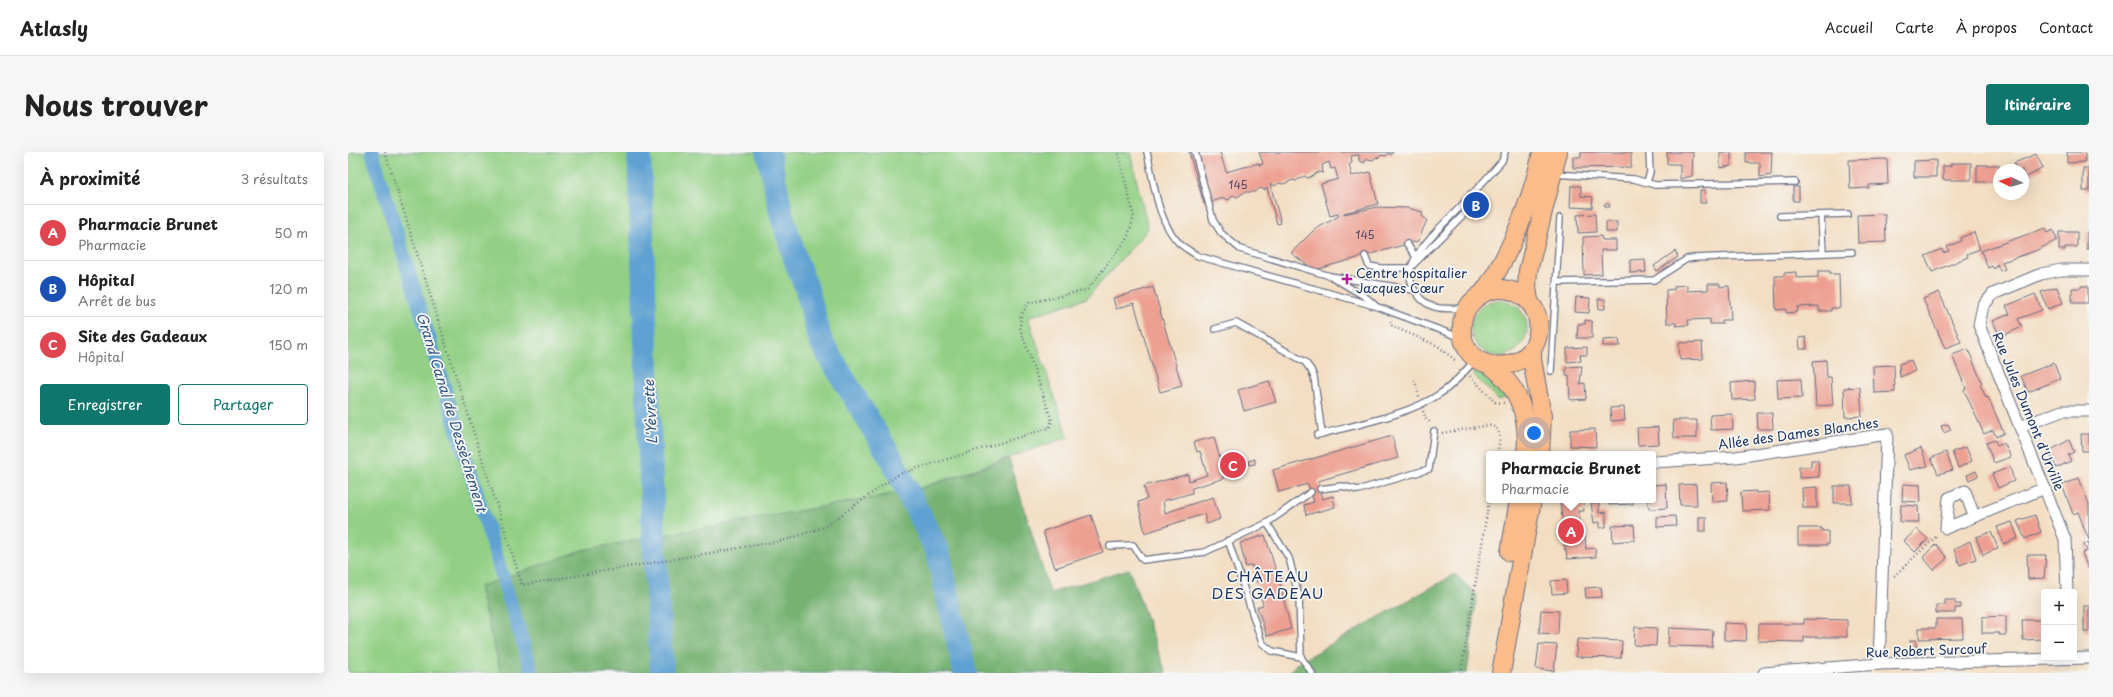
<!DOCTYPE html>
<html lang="fr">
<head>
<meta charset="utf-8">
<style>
  :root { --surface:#fff; --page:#f6f6f6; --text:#222; --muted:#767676; --line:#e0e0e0; --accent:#0f766e }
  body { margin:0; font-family:"Playpen Sans",sans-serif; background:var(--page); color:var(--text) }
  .controls { position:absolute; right:12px; bottom:12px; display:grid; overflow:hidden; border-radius:4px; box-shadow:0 4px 16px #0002 }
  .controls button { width:36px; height:36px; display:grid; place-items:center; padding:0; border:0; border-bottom:1px solid var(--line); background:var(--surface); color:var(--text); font:20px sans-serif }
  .compass { position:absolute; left:1645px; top:12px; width:36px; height:36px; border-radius:50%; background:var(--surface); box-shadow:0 4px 16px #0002; rotate:274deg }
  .you { position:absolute; left:1186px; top:281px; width:14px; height:14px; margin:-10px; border:3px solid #fff; border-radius:50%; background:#1a73e8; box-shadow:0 0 0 6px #1a73e833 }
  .badge { display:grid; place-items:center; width:26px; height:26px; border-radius:50%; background:var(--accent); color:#fff; font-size:13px; font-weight:700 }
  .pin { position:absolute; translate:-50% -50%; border:2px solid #fff; box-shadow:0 1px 4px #0006 }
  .popup { position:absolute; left:1138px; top:299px; width:170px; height:52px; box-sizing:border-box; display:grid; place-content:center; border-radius:4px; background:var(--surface); filter:drop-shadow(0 1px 3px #0005); font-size:13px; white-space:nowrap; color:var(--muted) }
  .popup b { font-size:15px; color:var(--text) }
  .popup::after { content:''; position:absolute; left:50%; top:100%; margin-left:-8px; border:8px solid transparent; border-top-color:var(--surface) }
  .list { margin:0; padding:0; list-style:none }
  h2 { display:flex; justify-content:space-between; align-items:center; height:52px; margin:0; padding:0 16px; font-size:17px }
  h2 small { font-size:13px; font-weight:400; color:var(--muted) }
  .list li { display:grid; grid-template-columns:26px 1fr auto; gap:12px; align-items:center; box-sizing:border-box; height:56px; padding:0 16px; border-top:1px solid var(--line) }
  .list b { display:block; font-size:15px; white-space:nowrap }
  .list p { margin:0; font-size:13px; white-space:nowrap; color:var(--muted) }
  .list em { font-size:13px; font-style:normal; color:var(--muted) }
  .actions { display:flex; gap:8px; padding:12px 16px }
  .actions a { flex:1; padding:9px 0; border:1px solid var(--accent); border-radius:4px; text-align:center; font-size:14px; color:var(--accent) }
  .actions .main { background:var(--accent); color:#fff }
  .map { position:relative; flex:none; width:1741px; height:521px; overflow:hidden; border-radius:4px }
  header { display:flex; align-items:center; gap:24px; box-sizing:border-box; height:56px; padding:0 20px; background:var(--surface); border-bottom:1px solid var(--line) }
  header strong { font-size:19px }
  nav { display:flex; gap:22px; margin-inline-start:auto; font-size:14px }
  .intro { display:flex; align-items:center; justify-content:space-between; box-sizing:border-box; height:96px; padding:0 24px }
  h1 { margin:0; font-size:28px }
  .button { padding:10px 18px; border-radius:4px; background:var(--accent); color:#fff; font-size:14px; font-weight:700 }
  main { display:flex; gap:24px; padding:0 24px }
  aside { flex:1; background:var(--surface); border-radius:4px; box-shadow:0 4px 16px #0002 }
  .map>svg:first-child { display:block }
  .green { fill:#93d085; stroke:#578072 }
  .forest { fill:#76b272; stroke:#487068 }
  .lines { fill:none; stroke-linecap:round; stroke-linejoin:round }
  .canal { stroke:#5ea1d2; stroke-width:14 }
  .river { stroke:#5ea1d2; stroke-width:24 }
  .building { fill:#eda092 }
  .service-casing { stroke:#676c81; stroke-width:8 }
  .minor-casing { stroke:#676c81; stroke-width:13 }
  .primary-casing { stroke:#676c81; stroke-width:20 }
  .path { stroke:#676c81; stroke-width:2.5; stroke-dasharray:1 3; stroke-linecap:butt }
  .service { stroke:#fff; stroke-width:5.5 }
  .minor { stroke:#fff; stroke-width:11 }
  .primary { stroke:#fabc8b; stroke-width:18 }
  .poi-dot { fill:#b5179e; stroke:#f6f6f2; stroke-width:1.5 }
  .labels { text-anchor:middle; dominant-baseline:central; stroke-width:3.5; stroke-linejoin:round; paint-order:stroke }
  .number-label { font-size:11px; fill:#504b6b }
  .poi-label { font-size:13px; fill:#1b2f5e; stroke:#f6f6f2; text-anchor:start }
  .street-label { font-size:13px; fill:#1b2f5e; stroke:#f6f6f2 }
  .water-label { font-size:14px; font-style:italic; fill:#325787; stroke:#f6f6f2 }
  .quarter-label { font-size:15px; letter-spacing:1px; fill:#1b2f5e; stroke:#f6f6f2 }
</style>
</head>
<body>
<header>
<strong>Atlasly</strong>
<nav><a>Accueil</a><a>Carte</a><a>À propos</a><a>Contact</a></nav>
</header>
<div class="intro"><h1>Nous trouver</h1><a class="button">Itinéraire</a></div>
<main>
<aside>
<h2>À proximité<small>3 résultats</small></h2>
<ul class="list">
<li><span class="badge" style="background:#e0444e">A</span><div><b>Pharmacie Brunet</b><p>Pharmacie</p></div><em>50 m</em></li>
<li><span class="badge" style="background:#1a4fb4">B</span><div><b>Hôpital</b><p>Arrêt de bus</p></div><em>120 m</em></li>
<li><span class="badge" style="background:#e0444e">C</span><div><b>Site des Gadeaux</b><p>Hôpital</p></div><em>150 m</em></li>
</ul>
<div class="actions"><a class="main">Enregistrer</a><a>Partager</a></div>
</aside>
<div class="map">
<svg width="1741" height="521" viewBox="0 0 1741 521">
  <rect width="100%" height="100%" fill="#f6f6f2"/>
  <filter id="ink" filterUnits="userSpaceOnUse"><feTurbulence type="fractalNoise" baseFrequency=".025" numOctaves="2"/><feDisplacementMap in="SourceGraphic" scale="8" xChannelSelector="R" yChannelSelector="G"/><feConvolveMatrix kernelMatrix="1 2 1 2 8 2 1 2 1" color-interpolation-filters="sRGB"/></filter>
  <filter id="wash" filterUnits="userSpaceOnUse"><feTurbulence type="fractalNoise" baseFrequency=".012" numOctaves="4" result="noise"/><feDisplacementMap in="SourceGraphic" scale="16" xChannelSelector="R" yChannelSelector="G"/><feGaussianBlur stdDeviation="0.9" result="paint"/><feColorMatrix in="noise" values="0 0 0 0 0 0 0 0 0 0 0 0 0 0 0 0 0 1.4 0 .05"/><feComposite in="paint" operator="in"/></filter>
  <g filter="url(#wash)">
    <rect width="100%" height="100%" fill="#f3dec3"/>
    <g class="green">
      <path d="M0 0H782L800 77 739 146 680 165 720 285 567 338 131 435 153 521H0Z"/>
      <circle cx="1151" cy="176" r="28"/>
      <path d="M1130 215 1143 223 1161 244 1150 248 1124 221Z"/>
    </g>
    <g class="forest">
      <path d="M661 307 702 441 781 417 818 521H153L131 435 234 398 567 338Z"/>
      <path d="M1107 422 1129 443 1119 521H942L948 512Z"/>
    </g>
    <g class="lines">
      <path class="canal" d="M24 0 184 521"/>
      <g class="river">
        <path d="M291 0 304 354 314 521"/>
        <path d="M420 0 434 64 449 112 459 137 472 188 543 306 590 400 617 521"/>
      </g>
    </g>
    <g id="blocks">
      <g class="building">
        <path d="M841 0H872L878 20 911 11V13L915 12 911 0H1045L1043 3 1040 1 1038 4 1033 3 1030 6 1028 5 1025 8 1019 7 1016 11 1011 8V3L1003 4 1004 11 1001 13 1004 24 1022 20 1030 52 996 61V62L1029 55 1059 56 1075 60 1074 64 1079 68 1070 89 966 118 943 101 966 78 991 64 990 62 982 64 973 32 990 27 987 16 983 17 981 10 974 13 975 21 971 20 960 26 956 24 948 29 945 28 935 32 931 31 927 34 922 32 933 71 929 72 919 36 917 38 912 36 907 40H897L889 45 885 43 881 48 876 46 856 52Z"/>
        <path d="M1233 0H1283V15L1225 16V5H1233Z"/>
        <path d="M1319 0H1345L1344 24 1332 27V12H1319Z"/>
        <path d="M1372 0H1383V14L1372 16Z"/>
        <path d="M1398 0H1424L1423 23 1412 25V11H1398Z"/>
        <path d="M1719 0H1737V10L1719 11Z"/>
        <path d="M1688 2 1695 16 1675 27V18H1670L1666 11Z"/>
        <path d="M1539 7 1540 32 1521 33V36L1502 37 1501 8Z"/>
        <path d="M1588 8V25H1566V9Z"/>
        <path d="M1603 11H1623V28H1595V14H1603Z"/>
        <rect x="1629" y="13" width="22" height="17"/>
        <rect x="1735" y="16" width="6" height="23"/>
        <path d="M1223 34H1233V44L1245 45 1244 56 1222 55Z"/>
        <rect x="1445" y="35" width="6" height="14"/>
        <path d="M1352 38H1357L1358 51H1352Z"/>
        <path d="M1256 52H1261L1262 55H1257Z"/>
        <path d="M1247 62 1248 80 1230 81 1229 63Z"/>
        <path d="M1537 62 1538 90 1510 91 1509 63Z"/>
        <rect x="1258" y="70" width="11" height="10"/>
        <path d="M1697 76 1699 81 1705 78 1709 88 1687 99 1654 110 1657 117 1652 119 1649 112 1646 117 1644 114 1640 116 1633 99Z"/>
        <path d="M1626 80 1632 97 1619 102 1620 105 1584 120 1577 104 1594 97 1595 101 1601 99 1599 95 1613 89 1612 86Z"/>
        <path d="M1711 80H1729V95H1717V98H1711Z"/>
        <rect x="1739" y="80" width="2" height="17"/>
        <path d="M1253 84 1254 88H1268V98H1253L1254 122 1236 123 1235 85Z"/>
        <path d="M1327 99 1330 105 1309 119 1306 114Z"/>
        <path d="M1297 107 1298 120 1282 121V108Z"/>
        <path d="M1470 119H1482V122H1491L1492 156H1483V159H1471V154L1449 155 1450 160 1438 161V157L1428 158 1427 124H1436V121L1448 120V126L1470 125Z"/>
        <path d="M1360 132H1372V135L1381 134 1383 168H1374V172H1362V167L1340 168 1341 173 1328 174V171H1319L1318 138 1327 137 1326 134 1339 133V139L1360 138Z"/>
        <path d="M1733 134H1740V151H1724V136H1733Z"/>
        <path d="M805 135 834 234 812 240 786 151 768 157 765 146Z"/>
        <path d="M1709 135 1715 151 1700 157 1693 140Z"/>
        <path d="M1591 140 1613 190 1597 196 1575 147Z"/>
        <path d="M1687 142 1694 158 1670 167 1674 175 1652 185 1645 169 1662 162 1658 154Z"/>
        <path d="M1228 145 1242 146 1241 161 1227 160Z"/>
        <path d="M1250 147H1257V157H1251Z"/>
        <path d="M1237 168 1244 169V186H1229L1230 172H1237Z"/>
        <path d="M1458 185 1459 197H1452L1451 186Z"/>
        <path d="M1271 187 1272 194H1255V188Z"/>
        <path d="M1354 190 1355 207 1332 208 1331 191Z"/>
        <path d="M1239 195V203H1232L1233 209 1219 210V196Z"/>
        <path d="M1620 197 1634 231 1632 232 1638 246 1640 245 1656 281 1648 285 1645 278 1636 282 1616 238 1618 237 1604 203Z"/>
        <path d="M1478 208 1479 225H1483L1485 253 1468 254 1465 209Z"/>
        <path d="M1563 208 1567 219 1552 225 1551 212Z"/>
        <path d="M1706 211 1712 227 1680 240 1673 224Z"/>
        <path d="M1546 213 1547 240 1526 241 1525 214Z"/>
        <path d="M1234 214 1232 232 1237 231 1238 247 1222 248 1221 223H1218V215Z"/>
        <path d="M1453 227 1454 246 1430 247 1429 228Z"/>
        <path d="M921 229 928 250 896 259 890 238Z"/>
        <path d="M1406 229 1407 247 1384 248 1383 231Z"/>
        <path d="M1512 235 1514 264 1497 265 1496 236Z"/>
        <path d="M1276 255 1277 268 1263 269 1262 256Z"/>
        <path d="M1409 261H1424L1425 277H1410Z"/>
        <path d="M1384 262 1385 277 1363 278 1362 263Z"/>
        <path d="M1325 268H1349V286H1326Z"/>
        <path d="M1600 272 1603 278 1596 281 1593 274Z"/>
        <path d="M1310 275 1311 292 1290 293 1289 276Z"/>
        <path d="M1247 277 1248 295 1222 294V278Z"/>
        <path d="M1733 282H1741V299H1734Z"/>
        <path d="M1044 284 1050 306 970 329 975 347 985 344 987 355 958 363 956 353 966 350 960 332 931 340 925 318Z"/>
        <path d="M866 285 877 326 844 336V341L815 349 817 361 865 345 872 367 859 372 856 362 797 381 790 350 799 347 796 334 840 322 841 329 859 323 852 299 849 300 846 290Z"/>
        <path d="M1647 288 1649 294 1656 291 1663 305 1646 311 1638 291Z"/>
        <path d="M1721 288 1726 300 1720 303 1723 309 1708 316 1701 299Z"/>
        <path d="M1618 295 1624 309 1610 316 1604 300Z"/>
        <path d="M1573 296 1580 314 1562 318 1556 303Z"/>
        <path d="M1598 300 1605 318 1590 322 1583 306Z"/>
        <path d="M907 307V312L901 313 900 309Z"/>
        <path d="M1463 308H1470L1471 325 1451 326V315H1463Z"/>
        <path d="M1662 315 1666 329 1650 336 1644 322Z"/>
        <path d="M1628 319 1630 324 1621 328 1619 323Z"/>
        <path d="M1731 326 1741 352V388L1730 360 1725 362 1714 333Z"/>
        <path d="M1379 330 1380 349 1364 350 1363 331Z"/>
        <path d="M1318 332 1319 356 1301 357 1300 348H1305V333Z"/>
        <path d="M1348 332 1349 353H1332L1331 333Z"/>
        <path d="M1555 332 1572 333 1573 350 1554 349Z"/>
        <path d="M1486 334H1503L1504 351H1486Z"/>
        <path d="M1469 335V356H1455L1454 336Z"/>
        <path d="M1408 339V341L1421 340 1422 358 1394 359 1393 340Z"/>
        <path d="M1212 348H1235L1236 359H1230L1233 384H1237L1238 397 1247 396 1248 405 1219 407 1218 398H1216L1218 389H1214L1212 375H1215Z"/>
        <path d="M1261 348H1285V352L1261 353Z"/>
        <path d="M1243 351H1251V361L1258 360V375L1252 376V370L1246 371Z"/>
        <path d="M1553 353 1570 354 1571 370H1552Z"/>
        <path d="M743 363 755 400 707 416 695 379Z"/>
        <path d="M1687 363 1693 380 1677 387 1669 369Z"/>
        <path d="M1327 364 1328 374 1309 375V365Z"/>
        <rect x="1351" y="365" width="7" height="14"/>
        <path d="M1664 370 1670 386 1656 392 1649 375Z"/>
        <path d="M1286 373 1287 388 1265 390 1264 374Z"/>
        <path d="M1450 376H1474V379H1480V393H1450Z"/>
        <path d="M1569 377 1580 387 1567 400 1556 389Z"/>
        <path d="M1643 380 1650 396 1635 403 1628 385Z"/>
        <path d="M917 383 929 422 934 426 932 433 943 477 919 484 909 455 915 453 904 413 898 415 892 391Z"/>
        <path d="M1622 389 1628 407 1612 413 1606 397Z"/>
        <path d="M1741 390V416H1740L1734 401 1739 399 1736 392Z"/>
        <path d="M1588 392 1599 406 1586 418 1575 405Z"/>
        <path d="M1679 403H1698L1696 426 1680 427Z"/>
        <path d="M1218 428 1219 441 1204 442 1203 429Z"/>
        <path d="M1253 435 1254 445 1238 446 1237 436Z"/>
        <path d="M1597 448H1607V452H1613V456H1607V461H1588V453H1597Z"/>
        <rect x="1736" y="454" width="5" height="26"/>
        <path d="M1193 458 1211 459 1210 482 1191 481Z"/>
        <path d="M1658 464V483H1651L1652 481H1634V465Z"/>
        <path d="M1456 467 1499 468V485H1456V490L1410 489 1411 472H1456Z"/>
        <path d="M1588 467H1614L1615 486 1571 487V476H1588Z"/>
        <path d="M1674 468H1696V487L1675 488Z"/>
        <path d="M1376 471 1399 472 1398 489 1376 488Z"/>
        <path d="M1287 475 1309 476 1308 494 1286 493Z"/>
        <path d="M1321 476 1365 478 1364 495 1320 494Z"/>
        <path d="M1229 487 1274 489 1273 506 1228 505Z"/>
        <path d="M1562 488H1568L1569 500H1563Z"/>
        <path d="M1191 492 1209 493 1206 519 1188 517Z"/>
      </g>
    </g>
  </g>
  <g filter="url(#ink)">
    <use href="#blocks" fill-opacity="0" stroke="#676c81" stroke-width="1"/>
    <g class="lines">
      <g class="service-casing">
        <g id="service">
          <path d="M799 0C806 30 809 70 832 92 838 97 844 100 850 104L1027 154 1111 185"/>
          <path d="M847 0 865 68 873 81 892 97 982 124 1066 138"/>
          <path d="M1206 22 1286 27 1307 33 1447 30"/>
          <path d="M1299 30 1302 20 1301 0"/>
          <path d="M1473 63 1475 100"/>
          <path d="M1432 64 1500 62"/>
          <path d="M1059 92 1068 105"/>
          <path d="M1017 104 1021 114 1033 116H1062L1123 55V42"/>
          <path d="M984 125 1019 146 1027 153"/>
          <path d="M1209 130 1306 128 1339 107 1345 106 1504 100"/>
          <path d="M1115 156C1096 157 1081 159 1069 142 1064 135 1060 124 1063 116 1069 95 1098 70 1113 54 1127 39 1141 24 1154 9L1157 0"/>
          <path d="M867 177 888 171 957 210 963 218 966 225 974 282"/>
          <path d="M1203 219 1212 66"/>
          <path d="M969 283C1007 273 1062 263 1093 241 1106 233 1116 220 1126 209"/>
          <path d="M972 337 994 334 1010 338 1081 317 1086 279"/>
          <path d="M919 371 963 340"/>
          <path d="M880 388 914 491 924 499 953 505"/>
          <path d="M762 394 785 393 795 408 857 400 919 371 941 406 951 445 953 505 964 521"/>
        </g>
      </g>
      <g class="minor-casing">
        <g id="minor">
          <path d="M1672 275 1714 259H1741"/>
          <path d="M1305 310 1388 305 1539 282 1531 512"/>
          <path d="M1626 364 1617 339 1601 346 1598 376 1697 336"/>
          <path d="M1719 440 1717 387 1631 173 1635 154 1645 142 1693 122 1713 118H1741"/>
          <path d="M1416 521 1531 512 1741 506"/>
        </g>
      </g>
      <g class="primary-casing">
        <g id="primary">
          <path d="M1135 141C1162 104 1185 45 1194 0"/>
          <path d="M1181 149 1179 135 1180 119 1210 0"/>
          <path d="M1184 198V207L1194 264 1192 302"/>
          <path d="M1142 213C1203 220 1206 141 1154 137 1141 136 1130 143 1122 152 1109 168 1112 195 1128 207 1132 210 1138 211 1142 213 1153 221 1164 234 1170 246 1178 263 1180 283 1178 302"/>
          <path d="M1162 400 1171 348"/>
          <path d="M1153 521 1184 348"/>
        </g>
      </g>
      <g class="path">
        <path d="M37 0 174 433 438 388 476 375 551 322 701 276 704 269 672 176 673 163 681 151 739 138 779 87 786 65 770 0"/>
        <path d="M1043 169 1044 174 1090 194 1108 209"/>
        <path d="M1122 224 1147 250 1156 251"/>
        <path d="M1067 228 1071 245"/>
        <path d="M1075 259 1078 267 1083 271"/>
        <path d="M1094 281 1142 273C1156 277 1151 291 1149 302"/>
        <path d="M1546 424 1589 384"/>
        <path d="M1113 521 1141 348"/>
      </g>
      <use href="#service" class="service"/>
      <use href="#minor" class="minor"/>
      <use href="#primary" class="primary"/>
    </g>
  </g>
  <path class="poi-dot" d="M997 121h4v4h4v4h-4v4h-4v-4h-4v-4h4z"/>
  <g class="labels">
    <g class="number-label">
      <text x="890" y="32">145</text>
      <text x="1017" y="82">145</text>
    </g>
    <g class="poi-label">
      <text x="1008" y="120">Centre hospitalier<tspan x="1008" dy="15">Jacques Cœur</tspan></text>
    </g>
    <g class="street-label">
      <text transform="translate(1681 259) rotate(68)">Rue Jules Dumont d'Urville</text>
      <text transform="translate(1450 281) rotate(-8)">Allée des Dames Blanches</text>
      <text transform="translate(1578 498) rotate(-2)">Rue Robert Surcouf</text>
    </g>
    <g class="water-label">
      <text transform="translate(104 260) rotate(73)">Grand Canal de Dessèchement</text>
      <text transform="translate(302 260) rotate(-93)">L'Yèvrette</text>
    </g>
    <g class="quarter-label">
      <text x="920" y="423">CHÂTEAU<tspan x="920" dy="17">DES GADEAU</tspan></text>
    </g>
  </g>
</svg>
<div class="controls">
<button>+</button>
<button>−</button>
</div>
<svg class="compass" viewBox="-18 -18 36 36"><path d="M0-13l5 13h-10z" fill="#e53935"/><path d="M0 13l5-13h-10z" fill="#767676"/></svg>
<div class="you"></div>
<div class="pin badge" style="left:1223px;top:379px;background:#e0444e">A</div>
<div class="popup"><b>Pharmacie Brunet</b>Pharmacie</div>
<div class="pin badge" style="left:1128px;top:53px;background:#1a4fb4">B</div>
<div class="pin badge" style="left:885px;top:313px;background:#e0444e">C</div>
</div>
</main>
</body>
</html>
